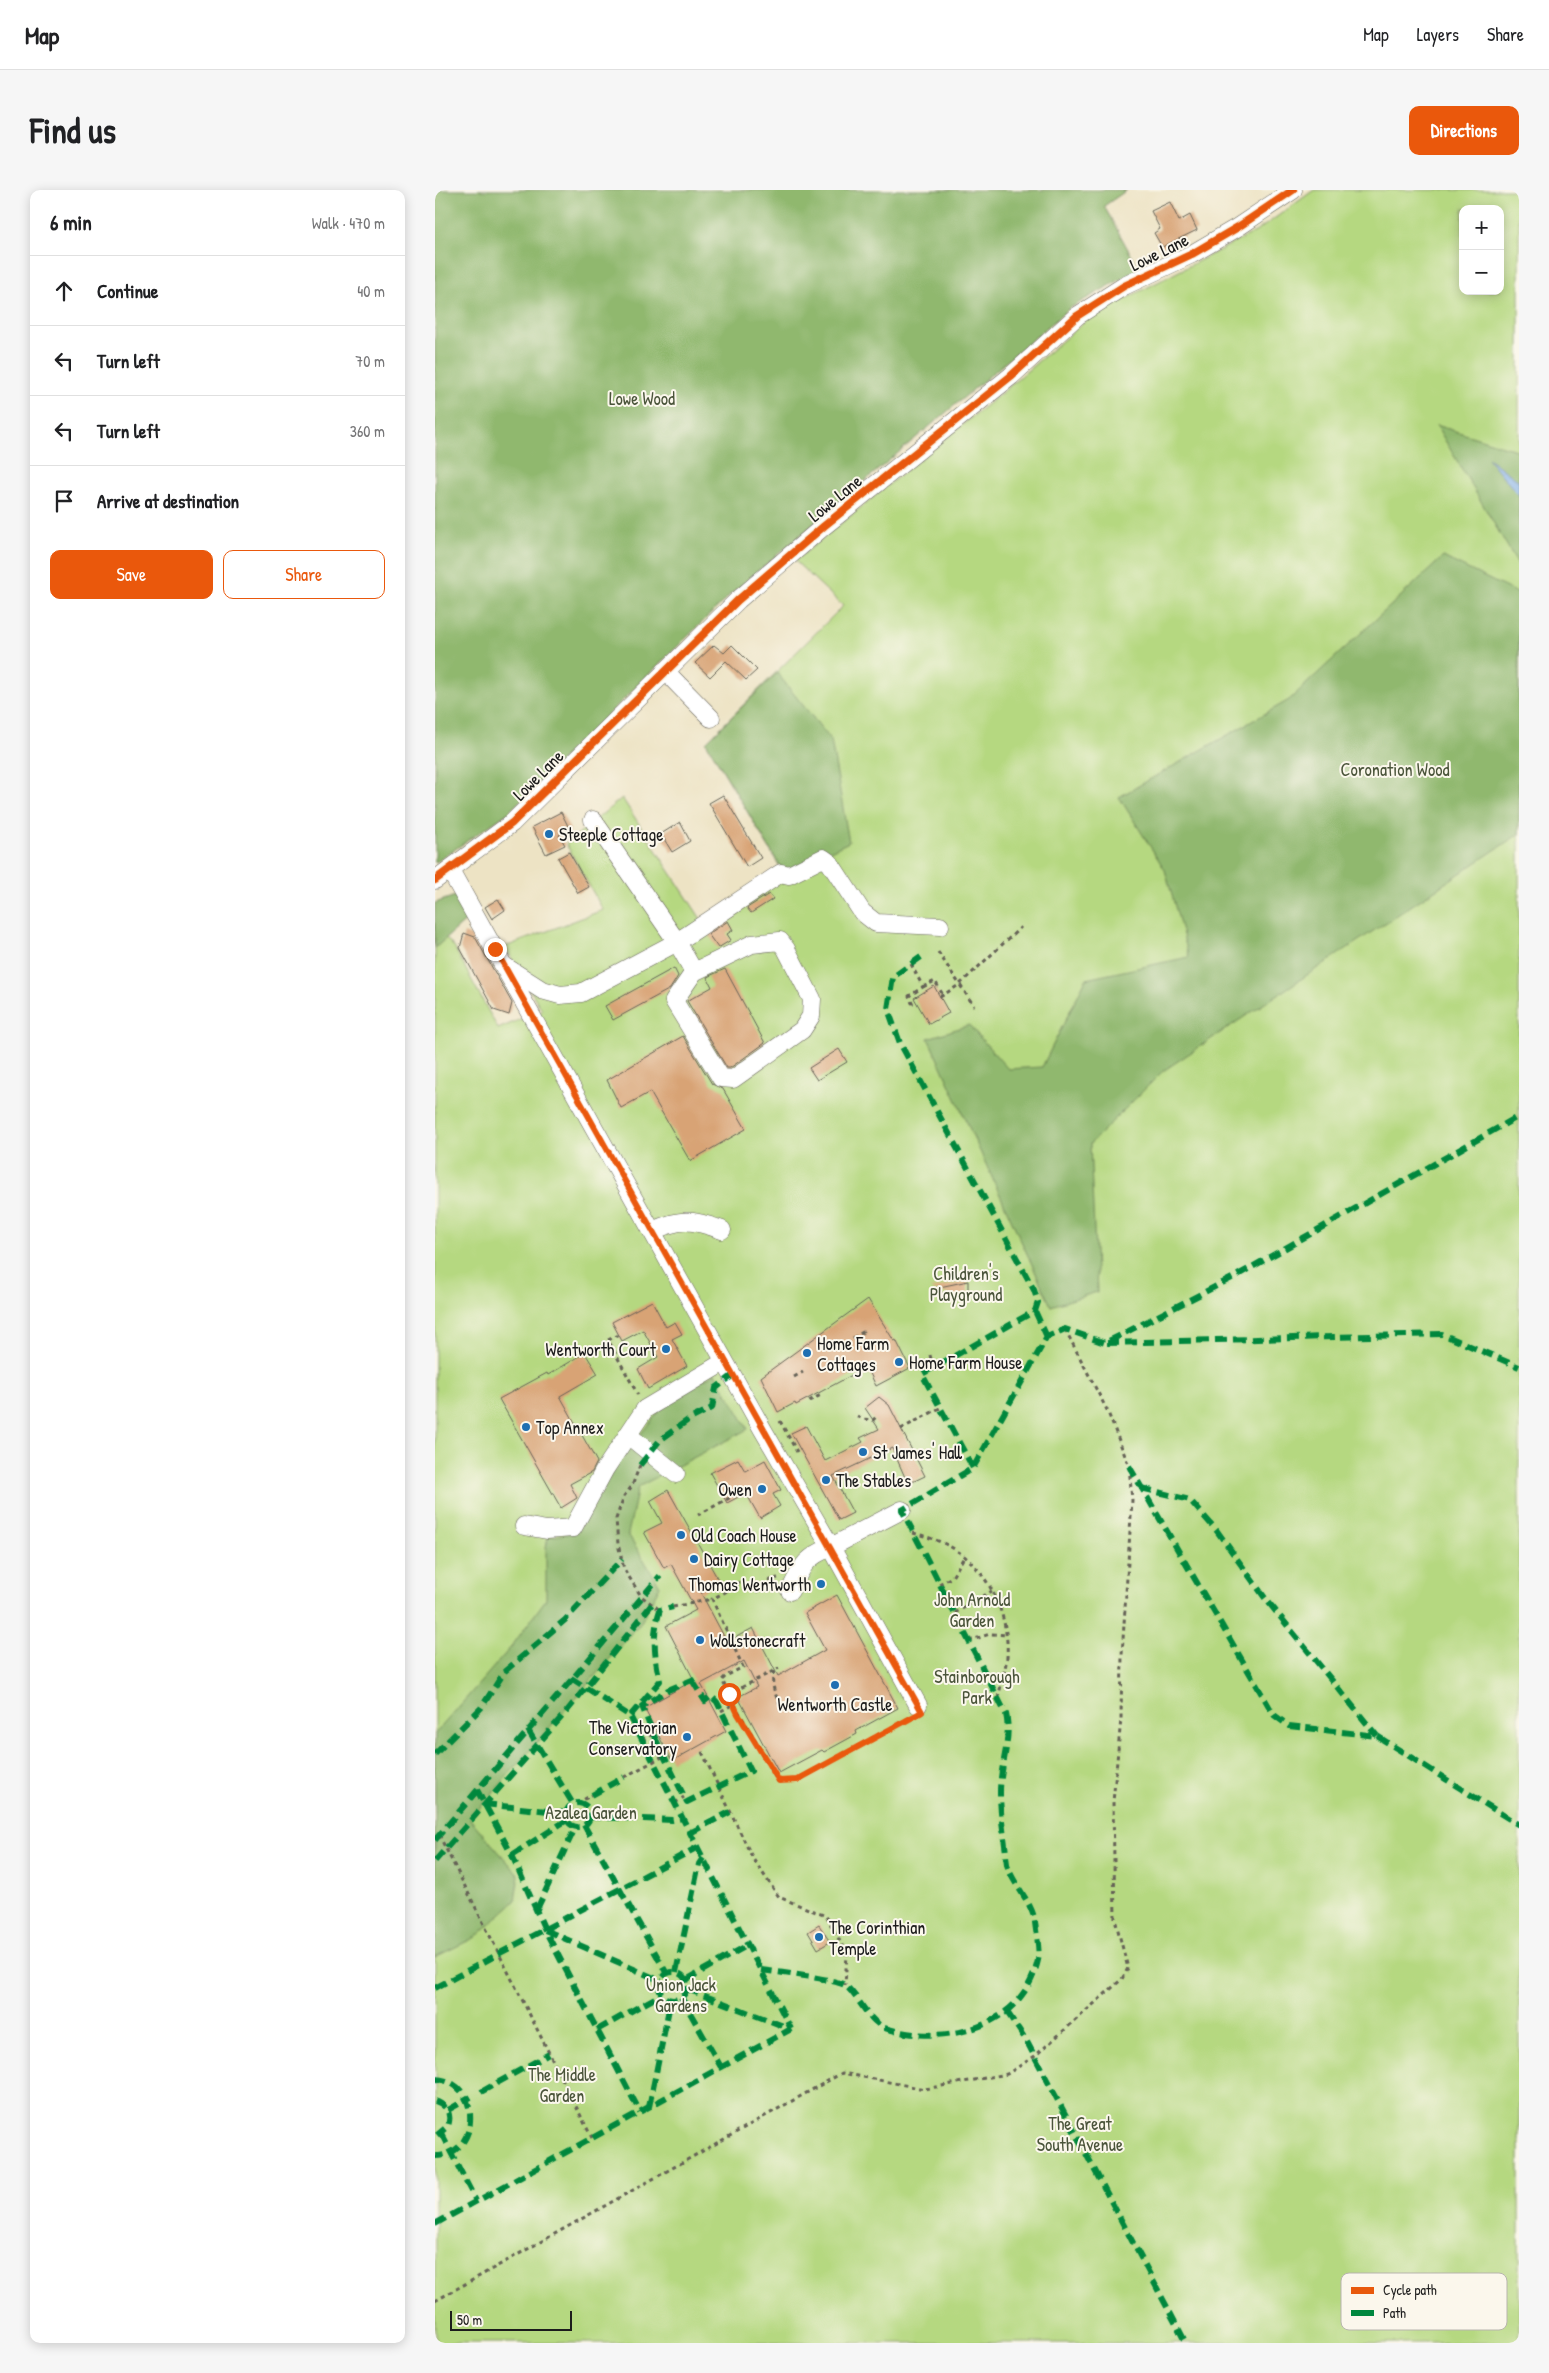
<!DOCTYPE html>
<html lang="en">
<head>
<meta charset="utf-8">
<style>
  :root { --surface:#fff; --page:#f6f6f6; --text:#202124; --muted:#757577; --line:#e0e0e0; --accent:#ea580c }
  body { margin:0; font-family:"Patrick Hand",sans-serif; background:var(--page); color:var(--text) }
  .controls { position:absolute; right:15px; top:15px; display:grid; overflow:hidden; border-radius:10px; box-shadow:0 2px 12px #0003 }
  .controls button { width:45px; height:45px; display:grid; place-items:center; padding:0; border:0; border-bottom:1px solid var(--line); background:var(--surface); color:var(--text); font:25px sans-serif }
  .scale { position:absolute; left:15px; bottom:12px; width:122px; box-sizing:border-box; padding-left:5px; border:2px solid #1c1c1c; border-top:0; font-size:14px; line-height:18px; white-space:nowrap; color:#1c1c1c; -webkit-text-stroke:4px #fbf7ec; paint-order:stroke }
  .stop { position:absolute; width:15px; height:15px; margin:-11px; border:4px solid #ea580c; border-radius:50%; background:#fff }
  .stop.end { background:#ea580c; border-color:#fff; box-shadow:0 1px 5px #0008 }
  .list { margin:0; padding:0; list-style:none }
  h2 { display:flex; justify-content:space-between; align-items:center; height:65px; margin:0; padding:0 20px; font-size:21px }
  h2 small { font-size:16px; font-weight:400; color:var(--muted) }
  .list li { display:grid; grid-template-columns:32px 1fr auto; gap:15px; align-items:center; box-sizing:border-box; height:70px; padding:0 20px; border-top:1px solid var(--line) }
  .list b { display:block; font-size:19px; white-space:nowrap }
  .list em { font-size:16px; font-style:normal; color:var(--muted) }
  .actions { display:flex; gap:10px; padding:15px 20px }
  .actions a { flex:1; padding:11px 0; border:1px solid var(--accent); border-radius:10px; text-align:center; font-size:18px; color:var(--accent) }
  .actions .main { background:var(--accent); color:#fff }
  .icon { flex:none; width:28px; height:28px; fill:none; stroke:currentColor; stroke-width:2; stroke-linecap:round; stroke-linejoin:round }
  .map { position:relative; flex:none; width:1084px; height:2153px; overflow:hidden; border-radius:10px }
  header { display:flex; align-items:center; gap:30px; box-sizing:border-box; height:70px; padding:0 25px; background:var(--surface); border-bottom:1px solid var(--line) }
  header strong { font-size:24px }
  nav { display:flex; gap:28px; margin-inline-start:auto; font-size:18px }
  .intro { display:flex; align-items:center; justify-content:space-between; box-sizing:border-box; height:120px; padding:0 30px }
  h1 { margin:0; font-size:35px }
  .button { padding:12px 22px; border-radius:10px; background:var(--accent); color:#fff; font-size:18px; font-weight:700 }
  main { display:flex; gap:30px; padding:0 30px }
  aside { flex:1; background:var(--surface); border-radius:10px; box-shadow:0 2px 12px #0003 }
  .map>svg:first-child { display:block }
  .green { fill:#b5d880; stroke:#687a4e; fill-rule:evenodd }
  .forest { fill:#90b86e; stroke:#566a45 }
  .water { fill:#7faee9; stroke:#4e6582 }
  .building { fill:#d8a374 }
  .lines { fill:none; stroke-linecap:round; stroke-linejoin:round }
  .minor-casing { stroke:#656257; stroke-width:19 }
  .path { stroke:#656257; stroke-width:3; stroke-dasharray:4 4; stroke-linecap:butt }
  .minor { stroke:#fff; stroke-width:18 }
  .quiet { stroke:#00873e; stroke-width:6; stroke-dasharray:12 6; stroke-linecap:butt }
  .cycleway-casing { stroke:#fbf7ec; stroke-width:11 }
  .cycleway { stroke:#e8590c; stroke-width:8 }
  .route { stroke:#ea580c; stroke-width:6 }
  .poi-dot { fill:#1f6fb2; stroke:#fbf7ec; stroke-width:2 }
  .labels { text-anchor:middle; dominant-baseline:central; stroke-width:4; stroke-linejoin:round; paint-order:stroke }
  .street-label { font-size:18px; fill:#1c1c1c; stroke:#fbf7ec }
  .park-label { font-size:18px; fill:#4a543a; stroke:#fbf7ec }
  .poi-label { font-size:18px; fill:#1c1c1c; stroke:#fbf7ec; text-anchor:start }
  .key { fill:#fbf7ec; stroke:#b8b5ae; stroke-width:1 }
  .key-label { font-size:14px; fill:#1c1c1c }
</style>
</head>
<body>
<header>
<strong>Map</strong>
<nav><a>Map</a><a>Layers</a><a>Share</a></nav>
</header>
<div class="intro"><h1>Find us</h1><a class="button">Directions</a></div>
<main>
<aside>
<h2>6 min<small>Walk · 470 m</small></h2>
<ul class="list">
<li><svg class="icon" aria-label="ahead" viewBox="0 0 24 24"><path d="M12 20V5M6 11l6-6 6 6"/></svg><div><b>Continue</b></div><em>40 m</em></li>
<li><svg class="icon" aria-label="left" viewBox="0 0 24 24"><path d="M17 20v-9H6M10 6l-5 5 5 5"/></svg><div><b>Turn left</b></div><em>70 m</em></li>
<li><svg class="icon" aria-label="left" viewBox="0 0 24 24"><path d="M17 20v-9H6M10 6l-5 5 5 5"/></svg><div><b>Turn left</b></div><em>360 m</em></li>
<li><svg class="icon" aria-label="arrive" viewBox="0 0 24 24"><path d="M6 21V4h12l-3 4 3 4H6"/></svg><div><b>Arrive at destination</b></div></li>
</ul>
<div class="actions"><a class="main">Save</a><a>Share</a></div>
</aside>
<div class="map">
<svg width="1084" height="2153" viewBox="0 0 1084 2153">
  <rect width="100%" height="100%" fill="#fbf7ec"/>
  <filter id="ink" filterUnits="userSpaceOnUse"><feTurbulence type="fractalNoise" baseFrequency=".02" numOctaves="2"/><feDisplacementMap in="SourceGraphic" scale="10" xChannelSelector="R" yChannelSelector="G"/><feConvolveMatrix kernelMatrix="1 2 1 2 8 2 1 2 1" color-interpolation-filters="sRGB"/></filter>
  <filter id="wash" filterUnits="userSpaceOnUse"><feTurbulence type="fractalNoise" baseFrequency=".0096" numOctaves="4" result="noise"/><feDisplacementMap in="SourceGraphic" scale="20" xChannelSelector="R" yChannelSelector="G"/><feGaussianBlur stdDeviation="1.12" result="paint"/><feColorMatrix in="noise" values="0 0 0 0 0 0 0 0 0 0 0 0 0 0 0 0 0 1.4 0 .05"/><feComposite in="paint" operator="in"/></filter>
  <g filter="url(#wash)">
    <rect width="100%" height="100%" fill="#ede3c4"/>
    <path class="green" d="M879 0H1084V2153H0V736L19 757 63 839 107 820 70 757 168 720 131 654 187 608 268 732 348 682 271 552 408 416 360 371 570 200 655 127 822 41ZM1028 19H1065V101H1028Z"/>
    <g class="forest">
      <path d="M0 0H692L669 16 704 79 635 118 297 403 73 623 0 673Z"/>
      <path d="M1001 235 1084 261V376Z"/>
      <path d="M1008 367 1084 404V644L728 881 655 954 662 1102 616 1116 493 848 534 835 573 879 607 877 651 789 754 767 730 680 684 607 854 510Z"/>
      <path d="M342 483 396 550 414 652 349 683 271 552Z"/>
      <path d="M20 706 34 728 0 758V713Z"/>
      <path d="M280 1183 313 1239 203 1297 193 1344 225 1396 205 1434 35 1629 84 1685 80 1711 41 1747 0 1767V1544L77 1456 111 1409V1358L113 1347 141 1342 184 1271 233 1210Z"/>
    </g>
    <path class="water" d="M1053 268 1084 291V306Z"/>
    <g id="blocks">
      <g class="building">
        <path d="M735 12 744 31 755 25 762 40 727 57 719 43 725 39 716 21Z"/>
        <path d="M279 455 289 463 297 455 322 480 311 490 291 471 275 487 260 473Z"/>
        <path d="M288 605 326 668 312 677 274 613Z"/>
        <path d="M126 622 135 640 124 645 130 655 111 664 97 637Z"/>
        <path d="M245 632 255 651 237 662 226 644Z"/>
        <path d="M134 662 154 697 143 703 123 668Z"/>
        <path d="M334 704 338 709 316 723 312 718Z"/>
        <path d="M63 709 70 720 57 729 50 717Z"/>
        <path d="M293 731 298 740 292 744 296 750 283 758 273 744Z"/>
        <path d="M29 743 40 747 77 813 74 825 59 820 25 758Z"/>
        <path d="M239 778 243 786 235 799 178 830 170 816Z"/>
        <path d="M290 779 330 853 295 878H292L252 811 277 797 272 787Z"/>
        <path d="M499 796 514 823 494 834 479 808Z"/>
        <path d="M248 846 277 894 288 899 311 939 255 971 215 902 186 918 172 890Z"/>
        <path d="M404 859 412 872 382 890 374 878Z"/>
        <path d="M533 1091V1103L525 1108 495 1099Z"/>
        <path d="M433 1109 459 1151 461 1150 475 1178 441 1196 432 1177 361 1215 360 1213 343 1222 326 1187Z"/>
        <path d="M217 1111 231 1137 240 1132 247 1144 237 1149 252 1176 213 1199 203 1179 223 1167 208 1140 187 1151 177 1132Z"/>
        <path d="M150 1163 163 1184 125 1206 162 1272 157 1282 135 1294 142 1308 126 1318 64 1209 112 1183 113 1185Z"/>
        <path d="M444 1207 454 1215 490 1286 473 1294 457 1258 398 1286 418 1323 404 1330 356 1243 371 1236 390 1271 428 1252 425 1248 444 1239 430 1218Z"/>
        <path d="M303 1269 310 1281 330 1270 346 1300 338 1304 345 1316 325 1328 311 1303 292 1313 275 1283Z"/>
        <path d="M233 1300 285 1393 266 1403 292 1452 318 1438 343 1486 390 1460 370 1423 402 1405 463 1518 421 1541 422 1544 389 1562 387 1560 344 1583 303 1507 322 1497 309 1471 266 1494 291 1541 237 1571 209 1518 259 1490 231 1436 261 1420 236 1374 229 1378 209 1342 227 1333 215 1311Z"/>
        <path d="M384 1735 395 1752 383 1759 373 1742Z"/>
      </g>
    </g>
  </g>
  <g filter="url(#ink)">
    <use href="#blocks" fill-opacity="0" stroke="#656257" stroke-width="1"/>
    <g class="lines">
      <g class="minor-casing">
        <g id="minor">
          <path d="M230 481 276 528"/>
          <path d="M158 630 242 752 346 683 354 685 388 668 395 673 427 722 441 733 505 736"/>
          <path d="M15 680 328 1240 396 1357C369 1368 367 1377 355 1401"/>
          <path d="M0 690 77 633 303 410 389 336 576 186 642 126 689 96 757 64 803 37 858 0"/>
          <path d="M71 777 107 800 125 805 146 803 242 752 259 782 239 811 286 888 298 889 367 840 376 826 377 809 351 759 345 751 317 754 259 782"/>
          <path d="M217 1041C246 1028 257 1029 287 1040"/>
          <path d="M193 1245 241 1284"/>
          <path d="M467 1320 396 1357 483 1515"/>
          <path d="M89 1336 112 1340 138 1338 170 1279 210 1219 289 1172"/>
        </g>
      </g>
      <g class="path">
        <path d="M503 762 539 816"/>
        <path d="M476 774 488 797 474 806 477 813H482"/>
        <path d="M488 797 500 791 508 805"/>
        <path d="M505 807 524 795 586 737"/>
        <path d="M184 1145 173 1150 203 1205"/>
        <path d="M418 1148 428 1142 429 1145"/>
        <path d="M495 1165 498 1177"/>
        <path d="M359 1187 368 1182"/>
        <path d="M374 1211 388 1204"/>
        <path d="M422 1226 428 1229 438 1230 441 1227"/>
        <path d="M345 1231 362 1262"/>
        <path d="M466 1239 505 1218"/>
        <path d="M205 1275 197 1296 189 1306 181 1329 183 1354 189 1379 206 1406 225 1420"/>
        <path d="M263 1325 309 1300"/>
        <path d="M478 1343C490 1346 503 1350 514 1356 552 1376 575 1425 572 1467 570 1481 566 1495 563 1508"/>
        <path d="M504 1394 517 1387 529 1367"/>
        <path d="M321 1402 337 1389 343 1388"/>
        <path d="M238 1417 277 1409"/>
        <path d="M520 1423 557 1401"/>
        <path d="M534 1451 555 1444 571 1445"/>
        <path d="M339 1481C335 1495 341 1507 348 1520"/>
        <path d="M294 1504 287 1490 291 1486 308 1477 277 1409 296 1399 307 1390"/>
        <path d="M299 1514 343 1591 362 1590 475 1528"/>
        <path d="M286 1521 299 1514 294 1504 344 1478"/>
        <path d="M207 1550 218 1544"/>
        <path d="M267 1562 318 1669 344 1707 391 1726 412 1764 410 1795"/>
        <path d="M189 1587 229 1566"/>
        <path d="M142 1613 157 1605"/>
        <path d="M240 1613 249 1607"/>
        <path d="M4 1645 157 1948"/>
        <path d="M0 2111 407 1883 490 1899 572 1884 600 1866 687 1789 693 1778 680 1729 678 1612 686 1529 687 1465 697 1310 694 1276 672 1220 630 1139"/>
      </g>
      <use href="#minor" class="minor"/>
      <g class="quiet">
        <path d="M486 767 458 787 453 819 465 853 599 1100 603 1112 600 1121 487 1184 538 1278"/>
        <path d="M600 1121 612 1147"/>
        <path d="M672 1153 1007 1144 1084 1177"/>
        <path d="M205 1275 225 1250 253 1230 277 1218 281 1198 297 1186"/>
        <path d="M694 1276 839 1525 854 1536 942 1546 1084 1635"/>
        <path d="M706 1298 755 1310 782 1341 830 1408 942 1546"/>
        <path d="M136 1488 195 1526 356 1839"/>
        <path d="M257 1490 270 1511 276 1506 282 1512 316 1581 252 1612 218 1544 207 1516 233 1500Z"/>
        <path d="M195 1526 225 1491C219 1466 217 1444 225 1420L238 1417"/>
        <path d="M93 1540 138 1614"/>
        <path d="M0 1564 46 1518 70 1481 130 1430 187 1369"/>
        <path d="M42 1600 77 1665 110 1740 205 1922"/>
        <path d="M157 1605 189 1587"/>
        <circle cx="143" cy="1625" r="12"/>
        <path d="M49 1614 131 1623"/>
        <path d="M154 1627 237 1630 248 1628"/>
        <path d="M149 1635 232 1784"/>
        <path d="M255 1643 295 1622"/>
        <path d="M0 1650 225 1386"/>
        <path d="M77 1665 132 1630"/>
        <path d="M0 1671 132 1521 217 1414"/>
        <path d="M102 1719 141 1636"/>
        <path d="M110 1740 226 1791"/>
        <path d="M326 1780C340 1782 403 1789 411 1796 425 1808 434 1834 453 1839 513 1856 588 1837 603 1770 605 1759 601 1743 600 1732 597 1711 576 1692 572 1674 571 1668 571 1661 570 1655 568 1638 565 1620 565 1602 565 1575 577 1550 571 1524L467 1320 538 1278 612 1147 630 1139 670 1153 801 1086 1084 926"/>
        <path d="M241 1782 264 1674 268 1668"/>
        <circle cx="238" cy="1796" r="14"/>
        <path d="M251 1790 313 1755"/>
        <path d="M0 1798 263 1657"/>
        <path d="M252 1799 356 1839"/>
        <path d="M246 1807 286 1877"/>
        <path d="M572 1822 591 1850 751 2153"/>
        <path d="M162 1840 227 1804"/>
        <path d="M0 1889C47 1890 47 1966 0 1966"/>
        <path d="M46 1902 114 1864"/>
        <path d="M0 1911C12 1915 17 1924 13 1936L2 1945"/>
        <path d="M214 1917 236 1809"/>
        <path d="M13 1920 36 1907"/>
        <path d="M6 1943 41 2011"/>
        <path d="M0 2034 356 1839"/>
      </g>
      <g class="cycleway-casing">
        <path id="cycleway" d="M0 690 77 633 303 410 389 336 576 186 642 126 689 96 757 64 803 37 858 0"/>
      </g>
      <use href="#cycleway" class="cycleway"/>
    </g>
  </g>
  <g class="lines" filter="url(#ink)">
    <path class="route" d="M60 759 487 1522 362 1590 344 1591 303 1524 294 1504"/>
  </g>
  <g class="poi-dot">
    <circle cx="114" cy="644" r="5"/>
    <circle cx="231" cy="1159" r="5"/>
    <circle cx="372" cy="1163" r="5"/>
    <circle cx="464" cy="1172" r="5"/>
    <circle cx="91" cy="1237" r="5"/>
    <circle cx="428" cy="1262" r="5"/>
    <circle cx="391" cy="1290" r="5"/>
    <circle cx="327" cy="1299" r="5"/>
    <circle cx="246" cy="1345" r="5"/>
    <circle cx="259" cy="1369" r="5"/>
    <circle cx="386" cy="1394" r="5"/>
    <circle cx="265" cy="1450" r="5"/>
    <circle cx="400" cy="1495" r="5"/>
    <circle cx="252" cy="1547" r="5"/>
    <circle cx="384" cy="1747" r="5"/>
  </g>
  <g class="labels">
    <g class="street-label">
      <text transform="translate(724 62) rotate(-26)">Lowe Lane</text>
      <text transform="translate(400 308) rotate(-39)">Lowe Lane</text>
      <text transform="translate(103 585) rotate(-45)">Lowe Lane</text>
    </g>
    <g class="park-label">
      <text x="207" y="208">Lowe Wood</text>
      <text x="960" y="579">Coronation Wood</text>
      <text x="531" y="1083">Children's<tspan x="531" dy="21">Playground</tspan></text>
      <text x="537" y="1409">John Arnold<tspan x="537" dy="21">Garden</tspan></text>
      <text x="542" y="1486">Stainborough<tspan x="542" dy="21">Park</tspan></text>
      <text x="156" y="1622">Azalea Garden</text>
      <text x="246" y="1794">Union Jack<tspan x="246" dy="21">Gardens</tspan></text>
      <text x="127" y="1884">The Middle<tspan x="127" dy="21">Garden</tspan></text>
      <text x="645" y="1933">The Great<tspan x="645" dy="21">South Avenue</tspan></text>
    </g>
    <g class="poi-label">
      <text x="124" y="644">Steeple Cottage</text>
      <text x="382" y="1153">Home Farm<tspan x="382" dy="21">Cottages</tspan></text>
      <text x="221" y="1159" text-anchor="end">Wentworth Court</text>
      <text x="474" y="1172">Home Farm House</text>
      <text x="101" y="1237">Top Annex</text>
      <text x="438" y="1262">St James' Hall</text>
      <text x="401" y="1290">The Stables</text>
      <text x="317" y="1299" text-anchor="end">Owen</text>
      <text x="256" y="1345">Old Coach House</text>
      <text x="269" y="1369">Dairy Cottage</text>
      <text x="376" y="1394" text-anchor="end">Thomas Wentworth</text>
      <text x="275" y="1450">Wollstonecraft</text>
      <text x="400" y="1514" text-anchor="middle">Wentworth Castle</text>
      <text x="242" y="1537" text-anchor="end">The Victorian<tspan x="242" dy="21">Conservatory</tspan></text>
      <text x="394" y="1737">The Corinthian<tspan x="394" dy="21">Temple</tspan></text>
    </g>
  </g>
  <rect x="906" y="2083" width="166" height="57" rx="8" class="key"/>
  <rect x="916" y="2097" width="23" height="7" fill="#e8590c"/>
  <rect x="916" y="2120" width="23" height="6" fill="#00873e"/>
  <g class="key-label">
    <text x="948" y="2105">Cycle path</text>
    <text x="948" y="2128">Path</text>
  </g>
</svg>
<div class="controls">
<button>+</button>
<button>−</button>
</div>
<div class="scale">50 m</div>
<div class="stop" style="left:294px;top:1504px"></div>
<div class="stop end" style="left:60px;top:759px"></div>
</div>
</main>
</body>
</html>
